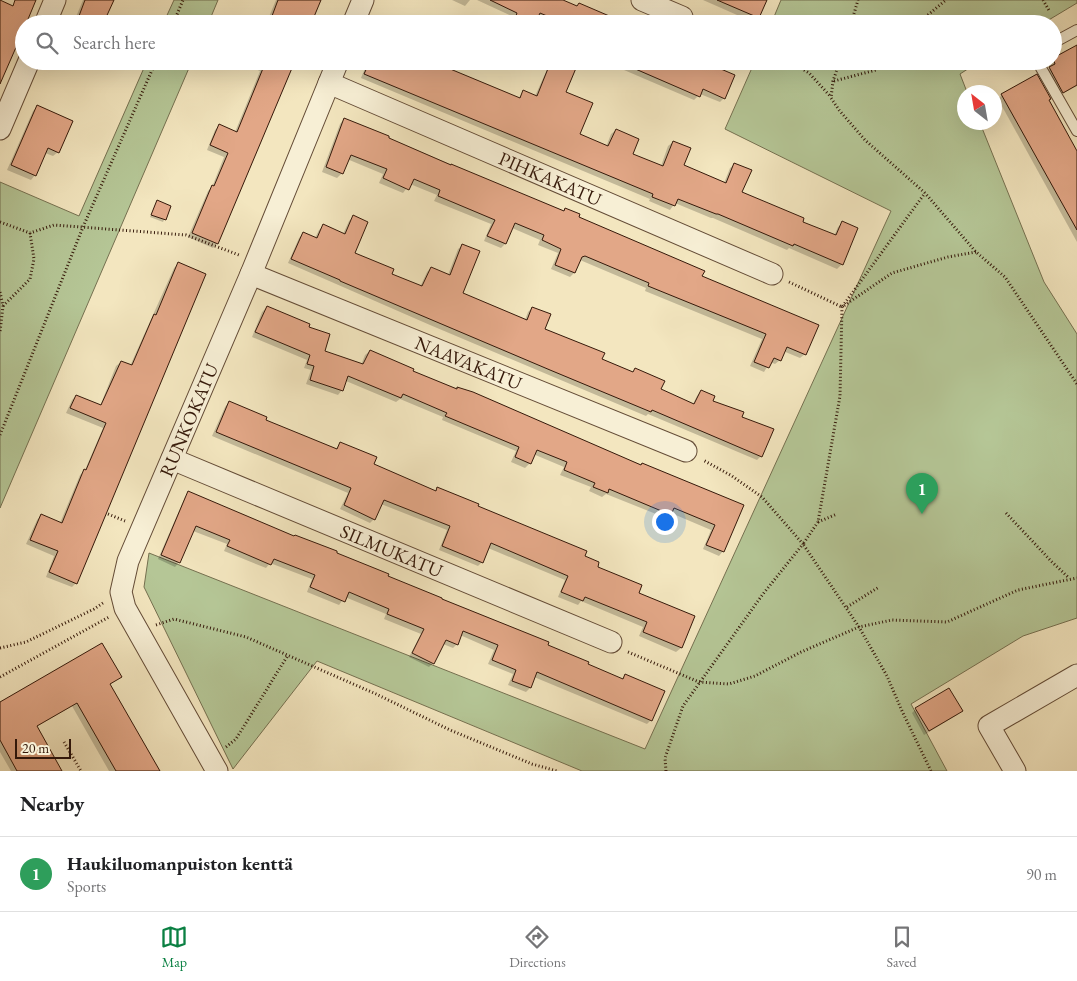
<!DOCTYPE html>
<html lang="en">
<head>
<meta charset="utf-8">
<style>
  :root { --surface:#fff; --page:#f6f6f6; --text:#202124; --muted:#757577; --line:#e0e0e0; --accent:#0b8043 }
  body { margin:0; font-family:"EB Garamond",serif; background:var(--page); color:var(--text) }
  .compass { position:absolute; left:957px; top:85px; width:45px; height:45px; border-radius:50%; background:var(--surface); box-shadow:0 5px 20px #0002; rotate:329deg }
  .scale { position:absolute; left:15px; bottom:12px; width:56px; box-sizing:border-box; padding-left:5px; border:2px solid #35190a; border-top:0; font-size:14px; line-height:18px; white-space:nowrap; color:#35190a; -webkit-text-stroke:4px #f7efd5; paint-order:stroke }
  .you { position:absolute; left:664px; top:521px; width:18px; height:18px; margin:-12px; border:4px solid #fff; border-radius:50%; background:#1a73e8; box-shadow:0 0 0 8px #1a73e833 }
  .badge { display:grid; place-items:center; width:32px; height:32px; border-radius:50%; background:var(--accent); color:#fff; font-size:16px; font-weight:700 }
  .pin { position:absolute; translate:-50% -41px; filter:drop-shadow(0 1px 2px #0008) }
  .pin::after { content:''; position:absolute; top:26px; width:18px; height:15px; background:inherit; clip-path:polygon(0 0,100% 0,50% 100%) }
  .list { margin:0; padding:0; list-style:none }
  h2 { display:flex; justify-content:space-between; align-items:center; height:65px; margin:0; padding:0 20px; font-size:21px }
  h2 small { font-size:16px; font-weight:400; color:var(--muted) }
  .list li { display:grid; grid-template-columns:32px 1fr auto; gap:15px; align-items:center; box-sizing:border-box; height:75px; padding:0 20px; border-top:1px solid var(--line) }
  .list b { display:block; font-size:19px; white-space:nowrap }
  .list p { margin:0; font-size:16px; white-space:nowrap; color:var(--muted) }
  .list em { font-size:16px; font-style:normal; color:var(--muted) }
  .icon { flex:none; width:28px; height:28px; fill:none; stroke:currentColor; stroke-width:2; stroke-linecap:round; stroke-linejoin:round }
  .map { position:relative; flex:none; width:1077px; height:771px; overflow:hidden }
  .search { position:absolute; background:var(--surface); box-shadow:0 5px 20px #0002; left:15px; right:15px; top:15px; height:55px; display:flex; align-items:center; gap:12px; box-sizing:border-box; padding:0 18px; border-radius:28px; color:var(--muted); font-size:19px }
  .sheet { height:140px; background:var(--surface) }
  nav { display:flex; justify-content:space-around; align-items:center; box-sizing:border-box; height:70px; border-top:1px solid var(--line); background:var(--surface); font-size:14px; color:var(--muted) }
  nav a { display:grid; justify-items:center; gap:2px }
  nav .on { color:var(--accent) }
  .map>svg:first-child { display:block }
  .green { fill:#b5c696; stroke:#757050 }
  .shadow { fill:#0003 }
  .building { fill:#e2a787; stroke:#35190a }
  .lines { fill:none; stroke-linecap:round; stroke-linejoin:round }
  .service-casing { stroke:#644c37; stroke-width:12 }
  .minor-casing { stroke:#644c37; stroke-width:23 }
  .path { stroke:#35190a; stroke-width:3; stroke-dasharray:1 2.5; stroke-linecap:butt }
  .service { stroke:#f7efd5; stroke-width:10 }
  .minor { stroke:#f7efd5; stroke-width:21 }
  .labels { text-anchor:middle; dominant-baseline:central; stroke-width:4; stroke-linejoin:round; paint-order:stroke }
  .street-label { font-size:19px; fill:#35190a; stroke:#f7efd5 }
</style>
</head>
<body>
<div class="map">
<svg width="1077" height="771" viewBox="0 0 1077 771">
  <rect width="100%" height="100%" fill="#f3e6bf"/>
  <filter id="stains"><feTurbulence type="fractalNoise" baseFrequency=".004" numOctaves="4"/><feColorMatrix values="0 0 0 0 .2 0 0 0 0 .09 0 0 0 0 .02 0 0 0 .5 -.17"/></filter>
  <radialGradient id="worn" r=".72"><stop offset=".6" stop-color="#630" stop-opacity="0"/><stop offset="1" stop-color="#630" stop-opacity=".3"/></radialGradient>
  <g class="green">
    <path d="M174 0H218L208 24H163Z"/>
    <path d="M781 0H1077V3L1042 24H771Z"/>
    <path d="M147 61H192L0 508V182L79 216Z"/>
    <path d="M755 61H980L960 74 967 92H964V122L980 123 1044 282 1077 334V618L1023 636 911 704 947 771H582L317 661 233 769 144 587 149 553 645 749 891 211 725 129Z"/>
  </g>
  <g class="shadow">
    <path d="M83 0H112L99 24H73Z"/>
    <path d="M276 0H320L310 24H266Z"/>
    <path d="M452 0H470L465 6Z"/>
    <path d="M477 0H560L576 7 579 4 623 24H552L536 17 534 24H511L514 17Z"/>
    <path d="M703 0H765L758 17 753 22Z"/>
    <path d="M1077 46V86L1058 96 1045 73 1050 68 1048 64 1053 61V59Z"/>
    <path d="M250 61H294L217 243 213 248 188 237 208 191 212 187 224 157 207 150 215 130 219 126 235 132 260 71 248 66Z"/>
    <path d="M368 61H428L518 99 524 91 535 96 551 61 565 93 579 135 606 147 611 134 616 130 631 155 661 166 668 146 673 142 682 166 724 183 730 168 735 164 741 193 801 222 834 236 838 227 843 223 842 264 837 269 789 248 787 250 713 218H711L675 203 670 210 649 201 650 199 361 78Z"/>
    <path d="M619 61H699L724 98 720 102 700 94 694 100 617 67Z"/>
    <path d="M1002 95 1048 101 1077 154V242L998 99Z"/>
    <path d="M37 107 58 152 53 156 45 153 35 175 31 180 7 170 33 111Z"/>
    <path d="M344 119 563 212 565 209 577 218 701 276 805 354 800 358 783 351 780 360 775 364 770 362 764 372 750 366 762 339 645 291 646 288 580 260 574 273 570 277 551 269 558 253 538 245 540 240 512 228 505 244 501 248 484 241 491 224 434 201 437 195 410 184 403 193 379 183 383 174 347 159 342 173 337 178 322 172 340 124Z"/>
    <path d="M157 201 170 206 163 222 150 217Z"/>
    <path d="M353 217 354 254 390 274 420 287 427 272 431 268 448 275 458 249 463 245 461 294 525 320 528 312 532 308 544 329 601 360 632 373 635 370 660 390 693 404 697 396 701 391 711 401 740 417 761 456 757 460 648 414 646 416 430 325 288 263 299 238 303 233 315 238 319 230 323 226 343 234 349 221Z"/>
    <path d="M178 264 76 583 72 587 46 577 54 556 26 544 37 520 41 515 60 523 80 475 85 470 103 428 66 413 72 400 76 396 100 406 116 366 121 362 130 366 174 268Z"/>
    <path d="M267 307 307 328 323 352 361 365 365 355 370 351 412 371 742 506 723 551 719 556 703 549 711 530 671 513 666 518 606 494 602 497 589 491 591 487 560 475 564 467 533 454 530 463 525 468 511 462 516 451 442 420 443 417 400 399 396 402 346 381 342 390 338 395 306 384 311 370 304 368 307 360 252 337 262 312Z"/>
    <path d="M229 402 264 420 335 450 341 443 372 465 434 492 438 488 583 557 596 567 637 594 693 617 681 648 676 652 639 636 643 627 581 601 578 605 558 597 565 580 488 548 482 562 478 566 439 550 447 530 381 504 374 519 370 523 340 509 348 493 212 436 225 407Z"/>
    <path d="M189 493 335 553 621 680 625 675 651 720 647 724 534 677 530 688 526 692 508 685 513 674 488 664 494 650 460 635 457 644 453 648 443 644 433 663 429 667 409 657 421 634 384 619 386 614 345 597 339 605 307 592 312 579 270 563 266 568 224 551 227 544 193 531 179 562 175 567 158 559 185 497Z"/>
    <path d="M120 677 110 685 159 771H109L72 706 36 727 61 771H11L0 752V702Z"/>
    <path d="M916 709 961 711 957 715 924 735 912 713Z"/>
  </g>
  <g class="building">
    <path d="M0 0 13 6 15 0H36L26 24H24V29L0 84Z"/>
    <path d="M85 0H114L103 24H76Z"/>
    <path d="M278 0H321L311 24H269Z"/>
    <path d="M490 0H563L577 6 579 3 628 24H566L540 13 535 24H513L517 13Z"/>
    <path d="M717 0H767L759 18Z"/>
    <path d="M1077 45V85L1063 93 1049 67 1055 64 1053 58Z"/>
    <path d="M266 61H295L218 244 192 233 212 185 214 186 228 153 210 145 219 124 237 132Z"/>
    <path d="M370 61H431L520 98 523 90 537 96 551 61H579L566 92 593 103 580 134 608 146 616 129 639 139 633 154 663 166 673 141 691 148 684 165 726 183 734 163 752 170 742 192 804 218 803 222 836 235 842 221 858 228 843 265 794 244 793 246 718 214H716L678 199 675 206 652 197 653 194 364 74Z"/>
    <path d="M617 61H702L735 75 725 99 703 89 700 97Z"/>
    <path d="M1037 74 1051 99 1049 100 1077 151V230L1001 94Z"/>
    <path d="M37 105 73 121 59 153 48 148 36 176 11 165Z"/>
    <path d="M344 118 389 136V138L451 165V164L564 211 565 208 580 214 579 217 705 271 702 276 819 325 806 355 787 347 781 361 774 358 769 368 754 362 766 334 648 286 649 283 585 256 582 257 575 273 555 265 561 249 542 240 544 235 515 223 506 244 487 236 495 220 438 196 440 190 414 179 409 190 383 178 387 169 351 155 343 174 326 167Z"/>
    <path d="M157 200 171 206 166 220 151 215Z"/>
    <path d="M353 215 368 222 355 253 394 269 392 274 422 286 431 267 450 275 462 244 480 251 463 293 527 320 532 307 551 314 545 329 605 353 602 359 633 372 635 368 665 381 661 389 694 404 701 390 715 396 713 401 744 412 742 417 774 429 762 457 652 410 651 412 550 370 340 281V280L291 259 303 232 317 238 323 224 345 234Z"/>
    <path d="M178 262 206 274 77 584 49 572 58 551 30 540 41 514 62 523 84 469 86 470 106 423 70 408 76 395 101 405 121 361 132 365 154 314 156 315Z"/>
    <path d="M267 306 310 324 309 327 330 334 325 351 363 364 370 350 414 369 413 371 457 389V387L473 392 641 465 642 463 744 505 724 552 706 545 715 525 674 508 671 515 609 489 608 493 593 487 595 483 564 470 567 462 537 450 531 464 515 457 519 447 445 416 447 413 403 394 401 398 348 376 343 391 310 380 314 366 307 364 310 355 255 332Z"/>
    <path d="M229 401 267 417 266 420 337 449 340 442 377 457 374 464 436 491 437 487 479 504 478 506 587 551 585 556 599 562 598 567 642 585 639 593 695 616 682 648 643 632 647 622 585 597 583 601 561 592 568 576 491 543 483 563 442 546 450 526 384 500 375 520 344 505 351 488 216 432Z"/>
    <path d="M188 491 294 536 295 535 337 551V553L389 574 388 576 442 598V599L549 642 548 645 589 662 588 664 623 679 625 674 665 691 652 721 537 672 531 688 512 681 516 670 492 660 498 645 463 631 458 645 446 640 434 664 412 653 424 629 387 614 389 609 349 592 345 602 310 587 315 575 274 559 271 565 227 546 230 540 196 526 180 563 161 555Z"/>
    <path d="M102 643 122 677 110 684 160 771H116L77 703 37 726 62 771H17L0 740V702Z"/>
    <path d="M949 688 963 711 929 731 915 708Z"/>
  </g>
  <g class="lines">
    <g class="service-casing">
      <g id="service">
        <path d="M1053 43 1077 30"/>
        <path d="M1037 61 1077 131"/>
      </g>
    </g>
    <g class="minor-casing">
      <g id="minor">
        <path d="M642 0 682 17"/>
        <path d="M45 24 55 0"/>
        <path d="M353 24 363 0"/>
        <path id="s1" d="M329 83 772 274"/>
        <path d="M0 129 29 61"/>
        <path id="s2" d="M251 274 686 451"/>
        <path id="s3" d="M172 459 611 642"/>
        <path id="s4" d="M217 771 125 608 121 592 128 561 251 274 338 61"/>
        <path d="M1015 771 989 726 1077 675"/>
      </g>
    </g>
    <g class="path">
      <path d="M1043 0 1050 12"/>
      <path d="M173 24 183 0"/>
      <path d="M851 24 858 0"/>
      <path d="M917 24 946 0"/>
      <path d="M789 61 809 73 831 97"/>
      <path d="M840 61 833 81 831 98 839 110 865 140 925 193 976 252 1005 277 1077 384"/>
      <path d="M834 81 876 70 883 61"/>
      <path d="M0 222 30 233 54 225 186 235 239 255"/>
      <path d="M789 282 842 307 925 193"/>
      <path d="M0 292 3 306 0 332"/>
      <path d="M3 306 30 279 34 259 30 233"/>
      <path d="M0 435 83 227 156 61"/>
      <path d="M1006 513 1051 561 1069 578"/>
      <path d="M108 514 125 521"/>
      <path d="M818 522 837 514"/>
      <path d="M847 607 879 587"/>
      <path d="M156 625 174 619 246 637 376 694 450 730 532 764 557 771"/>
      <path d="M0 648 26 642 94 609 103 603"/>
      <path d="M628 652 699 682 729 684 755 676 801 652 859 627 892 620 947 622 1018 590 1077 578"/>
      <path d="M0 677 109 617"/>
      <path d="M64 742 81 771"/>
      <path d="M226 747 236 739 288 655"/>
      <path d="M666 771 665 758 683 706 763 594 803 544 762 497 732 476 703 460"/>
      <path d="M931 771 902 711 887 676 859 627 803 544 818 522 840 396 842 307 892 273 948 257 976 252"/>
    </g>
    <use href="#service" class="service"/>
    <use href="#minor" class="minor"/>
  </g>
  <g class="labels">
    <g class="street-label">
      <text stroke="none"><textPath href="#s1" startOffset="241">PIHKAKATU</textPath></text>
      <text stroke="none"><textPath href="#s2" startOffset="235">NAAVAKATU</textPath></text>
      <text stroke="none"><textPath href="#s4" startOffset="389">RUNKOKATU</textPath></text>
      <text stroke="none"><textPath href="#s3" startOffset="238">SILMUKATU</textPath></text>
    </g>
  </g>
  <rect width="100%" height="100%" filter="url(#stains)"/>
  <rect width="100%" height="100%" fill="url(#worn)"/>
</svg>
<svg class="compass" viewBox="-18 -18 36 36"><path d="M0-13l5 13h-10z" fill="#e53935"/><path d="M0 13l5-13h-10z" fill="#757577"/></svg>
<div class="scale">20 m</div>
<div class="you"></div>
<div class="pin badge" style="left:922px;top:514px;background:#2e9e5b">1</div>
<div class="search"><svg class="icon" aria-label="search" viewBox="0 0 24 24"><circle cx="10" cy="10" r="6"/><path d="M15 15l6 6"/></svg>Search here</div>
</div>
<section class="sheet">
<h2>Nearby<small></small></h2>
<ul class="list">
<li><span class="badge" style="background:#2e9e5b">1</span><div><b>Haukiluomanpuiston kenttä</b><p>Sports</p></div><em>90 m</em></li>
</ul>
</section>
<nav>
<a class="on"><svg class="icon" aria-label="map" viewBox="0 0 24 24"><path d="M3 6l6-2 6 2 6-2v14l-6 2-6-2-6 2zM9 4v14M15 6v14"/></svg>Map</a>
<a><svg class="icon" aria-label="directions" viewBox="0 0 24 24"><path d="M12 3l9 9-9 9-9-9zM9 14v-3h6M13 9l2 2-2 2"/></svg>Directions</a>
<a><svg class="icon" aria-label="saved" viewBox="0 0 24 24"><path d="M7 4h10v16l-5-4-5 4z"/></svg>Saved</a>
</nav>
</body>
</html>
